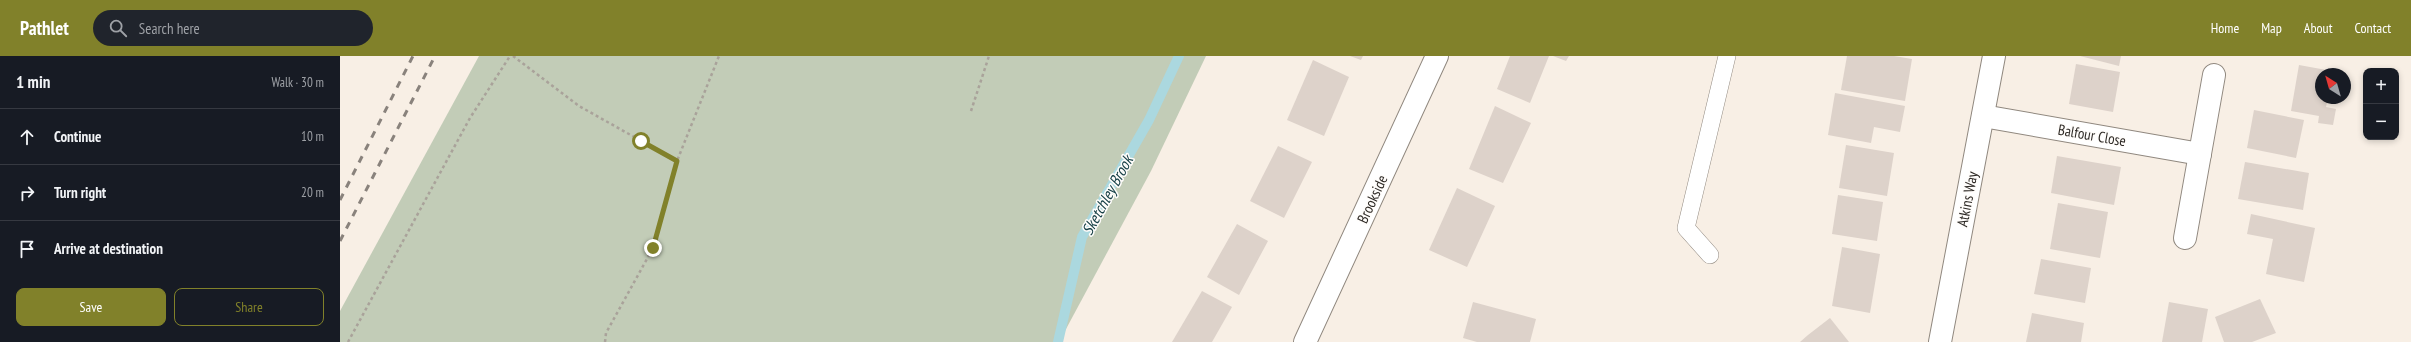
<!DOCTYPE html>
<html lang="en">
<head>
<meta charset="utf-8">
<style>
  :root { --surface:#171b24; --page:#20242c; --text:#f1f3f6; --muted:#9ea1a6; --line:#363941; --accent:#81812a }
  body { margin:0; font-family:"PT Sans Narrow",sans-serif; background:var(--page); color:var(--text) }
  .controls { position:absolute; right:12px; top:12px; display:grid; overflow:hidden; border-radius:8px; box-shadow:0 2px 6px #0003 }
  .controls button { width:36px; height:36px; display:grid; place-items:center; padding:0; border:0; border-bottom:1px solid var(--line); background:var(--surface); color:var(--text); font:20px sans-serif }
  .compass { position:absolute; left:1975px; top:12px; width:36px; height:36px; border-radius:50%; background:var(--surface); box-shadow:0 2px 6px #0003; rotate:323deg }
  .stop { position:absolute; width:12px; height:12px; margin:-9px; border:3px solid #81812a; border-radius:50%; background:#fff }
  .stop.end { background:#81812a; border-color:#fff; box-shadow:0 1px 4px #0008 }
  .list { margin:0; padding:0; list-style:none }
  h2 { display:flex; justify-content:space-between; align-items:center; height:52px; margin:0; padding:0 16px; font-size:17px }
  h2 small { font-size:13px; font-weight:400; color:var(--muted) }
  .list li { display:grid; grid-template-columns:26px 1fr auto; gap:12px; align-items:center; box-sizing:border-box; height:56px; padding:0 16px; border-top:1px solid var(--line) }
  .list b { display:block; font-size:15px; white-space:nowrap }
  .list em { font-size:13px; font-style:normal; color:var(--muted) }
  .actions { display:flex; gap:8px; padding:12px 16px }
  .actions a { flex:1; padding:9px 0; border:1px solid var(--accent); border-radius:8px; text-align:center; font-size:14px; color:var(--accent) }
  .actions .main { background:var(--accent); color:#fff }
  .icon { flex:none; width:22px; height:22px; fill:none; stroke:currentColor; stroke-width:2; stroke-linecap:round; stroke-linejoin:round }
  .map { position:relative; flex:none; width:2071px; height:286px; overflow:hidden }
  header { display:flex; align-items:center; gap:24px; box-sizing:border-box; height:56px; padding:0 20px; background:var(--accent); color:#fff }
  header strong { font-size:19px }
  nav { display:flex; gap:22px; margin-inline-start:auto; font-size:14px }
  .search { width:280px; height:36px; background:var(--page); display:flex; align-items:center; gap:10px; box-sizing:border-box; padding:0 14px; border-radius:22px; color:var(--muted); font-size:15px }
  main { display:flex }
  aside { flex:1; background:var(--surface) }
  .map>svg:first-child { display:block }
  .green { fill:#c2ccb7 }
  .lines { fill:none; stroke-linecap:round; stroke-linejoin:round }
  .stream { stroke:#abd8df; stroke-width:10 }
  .building { fill:#ddd2ca }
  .lane-casing { stroke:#90887f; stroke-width:18 }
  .street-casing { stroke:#90887f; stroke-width:24 }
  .path { stroke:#a9a29a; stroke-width:2.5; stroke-dasharray:3 3; stroke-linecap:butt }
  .lane { stroke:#fff; stroke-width:17 }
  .street { stroke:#fff; stroke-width:22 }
  .rail { stroke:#89827c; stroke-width:3; stroke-dasharray:7 7; stroke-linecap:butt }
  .route { stroke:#81812a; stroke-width:5 }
  .labels { text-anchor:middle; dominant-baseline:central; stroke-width:3; stroke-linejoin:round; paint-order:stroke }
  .street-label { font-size:15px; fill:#2e2a26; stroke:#fffdfb }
  .water-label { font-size:16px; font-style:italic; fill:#184147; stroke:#fffdfb }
</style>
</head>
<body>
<header>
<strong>Pathlet</strong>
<div class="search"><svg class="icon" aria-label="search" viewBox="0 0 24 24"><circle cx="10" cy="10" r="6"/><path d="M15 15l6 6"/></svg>Search here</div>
<nav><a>Home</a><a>Map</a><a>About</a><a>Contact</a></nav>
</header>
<main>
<aside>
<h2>1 min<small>Walk · 30 m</small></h2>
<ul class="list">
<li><svg class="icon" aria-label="ahead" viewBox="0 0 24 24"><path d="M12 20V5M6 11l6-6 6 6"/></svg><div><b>Continue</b></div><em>10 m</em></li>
<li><svg class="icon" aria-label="right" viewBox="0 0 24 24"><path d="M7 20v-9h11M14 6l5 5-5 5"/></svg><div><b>Turn right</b></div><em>20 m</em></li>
<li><svg class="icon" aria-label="arrive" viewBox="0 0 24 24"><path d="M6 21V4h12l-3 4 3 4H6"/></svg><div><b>Arrive at destination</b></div></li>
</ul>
<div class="actions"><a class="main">Save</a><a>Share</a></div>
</aside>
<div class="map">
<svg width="2071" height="286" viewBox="0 0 2071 286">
  <rect width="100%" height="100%" fill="#f8efe5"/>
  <path class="green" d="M139 0H866L811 115 719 286H0V255Z"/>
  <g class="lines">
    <path class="stream" d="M718 286 742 181 809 64 839 0"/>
  </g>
  <g class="building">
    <path d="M1010 0H1023L1021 4Z"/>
    <path d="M1170 0H1209L1190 47 1157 33Z"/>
    <path d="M1213 0H1229L1226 5Z"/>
    <path d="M1507 0H1554L1572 3 1565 45 1501 34Z"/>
    <path d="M1740 0H1781L1779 10Z"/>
    <path d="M973 4 1009 21 984 80 947 64Z"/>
    <path d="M1736 8 1780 16 1773 56 1729 48Z"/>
    <path d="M1959 9 1992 15V18H1981V42H1988L1986 51 1996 53 1993 69 1978 67 1979 60 1951 55Z"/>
    <path d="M1495 37 1565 50 1560 76 1534 71 1531 87 1488 79Z"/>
    <path d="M1155 50 1191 67 1163 127 1129 113Z"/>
    <path d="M1914 54 1964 64 1956 102 1907 92Z"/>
    <path d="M1506 89 1554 97 1547 140 1499 132Z"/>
    <path d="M938 90 972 106 944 162 910 145Z"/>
    <path d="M1717 100 1781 111 1774 149 1711 137Z"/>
    <path d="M1905 106 1969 117 1963 154 1898 143Z"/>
    <path d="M1117 132 1155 150 1127 211 1089 194Z"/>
    <path d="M1498 139 1543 146 1537 185 1492 178Z"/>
    <path d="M1718 147 1768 156 1760 202 1710 193Z"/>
    <path d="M1911 158 1975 172 1964 226 1926 218 1933 183 1907 178Z"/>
    <path d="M897 168 928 185 899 239 867 221Z"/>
    <path d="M1502 191 1540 198 1530 257 1492 250Z"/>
    <path d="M1701 203 1751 212 1745 247 1694 238Z"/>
    <path d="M862 235 892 251 872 286H832Z"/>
    <path d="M1920 243 1936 277 1912 286H1884L1875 261Z"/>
    <path d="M1133 246 1196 263 1190 286H1137L1123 282Z"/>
    <path d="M1829 246 1868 253 1862 286H1822Z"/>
    <path d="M1692 257 1744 267 1741 286H1686Z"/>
    <path d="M1490 262 1509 286H1460L1468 279Z"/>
  </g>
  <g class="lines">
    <g class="lane-casing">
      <path id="lane" d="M1370 199 1346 172 1387 0"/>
    </g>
    <g class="street-casing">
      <g id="street">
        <path d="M1643 60 1860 98"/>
        <path d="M1845 182 1874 19"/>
        <path d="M965 286 1097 0"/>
        <path d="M1600 286 1654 0"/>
      </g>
    </g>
    <g class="path">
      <path d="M173 0 239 50 337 105"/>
      <path d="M631 55 649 0"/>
      <path d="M8 286 130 62 170 0"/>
      <path d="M265 286 266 277 313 192 337 105 379 0"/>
    </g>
    <use href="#lane" class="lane"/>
    <use href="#street" class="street"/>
    <g class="rail">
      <path d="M0 144 73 0"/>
      <path d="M0 185 95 0"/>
    </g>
  </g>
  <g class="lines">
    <path class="route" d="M301 85 337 105 313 192"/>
  </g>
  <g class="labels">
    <g class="street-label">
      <text transform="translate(1752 79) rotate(10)">Balfour Close</text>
      <text transform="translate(1032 143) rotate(-65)">Brookside</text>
      <text transform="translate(1627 143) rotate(-79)">Atkins Way</text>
    </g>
    <g class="water-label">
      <text transform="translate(767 139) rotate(-61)">Sketchley Brook</text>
    </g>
  </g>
</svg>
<div class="controls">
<button>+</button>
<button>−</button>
</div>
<svg class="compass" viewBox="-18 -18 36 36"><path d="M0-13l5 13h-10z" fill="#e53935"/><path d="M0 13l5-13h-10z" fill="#9ea1a6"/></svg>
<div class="stop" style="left:301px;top:85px"></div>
<div class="stop end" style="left:313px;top:192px"></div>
</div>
</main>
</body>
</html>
